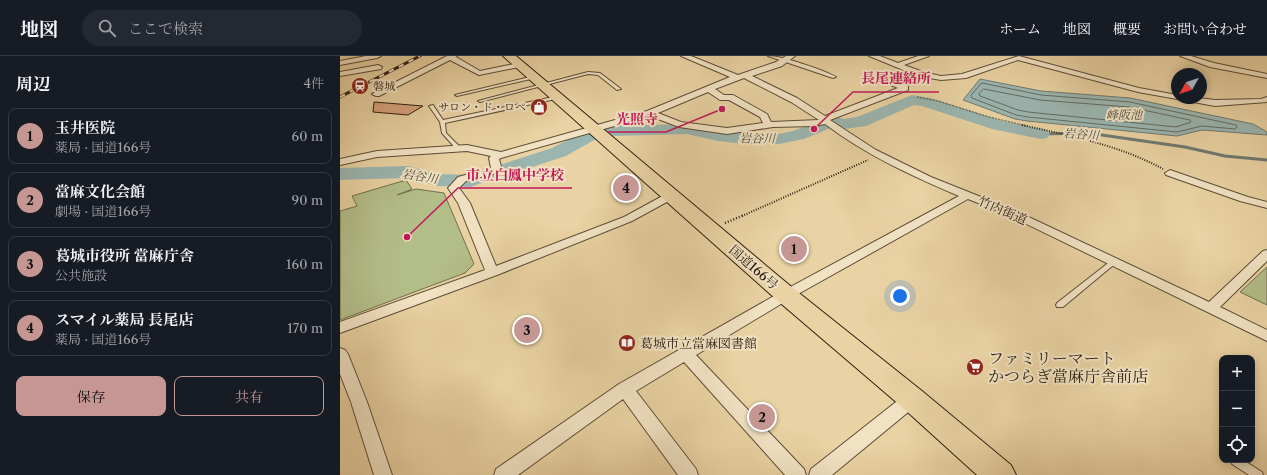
<!DOCTYPE html>
<html lang="ja">
<head>
<meta charset="utf-8">
<style>
  :root { --surface:#171b24; --page:#242831; --text:#f1f3f6; --muted:#9ea1a6; --line:#363941; --accent:#c59692 }
  body { margin:0; font-family:"Libre Caslon Text","Noto Serif JP",serif; background:var(--page); color:var(--text) }
  .controls { position:absolute; right:12px; bottom:12px; display:grid; overflow:hidden; border-radius:8px; box-shadow:0 2px 10px #0003 }
  .controls button { width:36px; height:36px; display:grid; place-items:center; padding:0; border:0; border-bottom:1px solid var(--line); background:var(--surface); color:var(--text); font:20px sans-serif }
  .compass { position:absolute; left:831px; top:12px; width:36px; height:36px; border-radius:50%; background:var(--surface); box-shadow:0 2px 10px #0003; rotate:230deg }
  .you { position:absolute; left:560px; top:240px; width:14px; height:14px; margin:-10px; border:3px solid #fff; border-radius:50%; background:#1a73e8; box-shadow:0 0 0 6px #1a73e833 }
  .badge { display:grid; place-items:center; width:26px; height:26px; border-radius:50%; background:var(--accent); color:#111; font-size:13px; font-weight:700 }
  .pin { position:absolute; translate:-50% -50%; border:2px solid #fff; box-shadow:0 1px 4px #0006 }
  .list { margin:0; padding:0; list-style:none }
  h2 { display:flex; justify-content:space-between; align-items:center; height:52px; margin:0; padding:0 16px; font-size:17px }
  h2 small { font-size:13px; font-weight:400; color:var(--muted) }
  .list li { display:grid; grid-template-columns:26px 1fr auto; gap:12px; align-items:center; box-sizing:border-box; height:56px; margin:0 8px 8px; padding:0 8px; border:1px solid var(--line); border-radius:8px }
  .list b { display:block; font-size:15px; white-space:nowrap }
  .list p { margin:0; font-size:13px; white-space:nowrap; color:var(--muted) }
  .list em { font-size:13px; font-style:normal; color:var(--muted) }
  .actions { display:flex; gap:8px; padding:12px 16px }
  .actions a { flex:1; padding:9px 0; border:1px solid var(--accent); border-radius:8px; text-align:center; font-size:14px; color:var(--accent) }
  .actions .main { background:var(--accent); color:#111 }
  .icon { flex:none; width:22px; height:22px; fill:none; stroke:currentColor; stroke-width:2; stroke-linecap:round; stroke-linejoin:round }
  .map { position:relative; flex:none; width:927px; height:419px; overflow:hidden }
  header { display:flex; align-items:center; gap:24px; box-sizing:border-box; height:56px; padding:0 20px; background:var(--surface); border-bottom:1px solid var(--line) }
  header strong { font-size:19px }
  nav { display:flex; gap:22px; margin-inline-start:auto; font-size:14px }
  .search { width:280px; height:36px; background:var(--page); display:flex; align-items:center; gap:10px; box-sizing:border-box; padding:0 14px; border-radius:22px; color:var(--muted); font-size:15px }
  main { display:flex }
  aside { flex:1; background:var(--surface) }
  .map>svg:first-child { display:block }
  .green { fill:#b3bd88; stroke:#706f4e }
  .water { fill:#9bb5b0; stroke:#6f7a71 }
  .lines { fill:none; stroke-linecap:round; stroke-linejoin:round }
  .shore { stroke:#646b62; stroke-width:1 }
  .stream { stroke:#6f7a71; stroke-width:3 }
  .river { fill:#9bb5b0; fill-rule:evenodd }
  .building { fill:#d8a37c; stroke:#2e2113 }
  .service-casing { stroke:#5d4d37; stroke-width:2 }
  .minor-casing { stroke:#5d4d37; stroke-width:2 }
  .trunk-casing { stroke:#2e2113; stroke-width:2 }
  .path-far2 { stroke:#2e2113; stroke-width:1.5; stroke-dasharray:0.5 1; stroke-linecap:butt }
  .path-far1 { stroke:#2e2113; stroke-width:2; stroke-dasharray:1 1.5; stroke-linecap:butt }
  .path { stroke:#2e2113; stroke-width:2.5; stroke-dasharray:1 2; stroke-linecap:butt }
  .service { fill:#f1e2c3; fill-rule:evenodd }
  .minor { fill:#f1e2c3; fill-rule:evenodd }
  .trunk { fill:#e9d2a3; fill-rule:evenodd }
  .rail-casing { stroke:#2e2113; stroke-width:3 }
  .rail { stroke:#f1e2c3; stroke-width:2; stroke-dasharray:5.5; stroke-linecap:butt }
  .labels { text-anchor:middle; dominant-baseline:central; stroke-width:4; stroke-linejoin:round; paint-order:stroke }
  .far-poi-label { font-size:11px; fill:#2e2113; stroke:#f1e2c3; text-anchor:start }
  .far-water-label { font-size:12px; font-style:italic; fill:#4f4d42; stroke:#f1e2c3 }
  .street-label { font-size:13px; fill:#2e2113; stroke:#f1e2c3 }
  .poi-label { font-size:13px; fill:#2e2113; stroke:#f1e2c3; text-anchor:start }
  .near-poi-label { font-size:16px; fill:#2e2113; stroke:#f1e2c3; text-anchor:start }
  .leader { fill:none; stroke:#c2185b; stroke-width:1.5 }
  .callout-dot { fill:#c2185b; stroke:#f1e2c3; stroke-width:1.5 }
  .callout-label { font-size:14px; text-anchor:middle; font-weight:bold; fill:#c2185b; stroke:#f1e2c3; stroke-width:4; stroke-linejoin:round; paint-order:stroke }
</style>
</head>
<body>
<header>
<strong>地図</strong>
<div class="search"><svg class="icon" aria-label="search" viewBox="0 0 24 24"><circle cx="10" cy="10" r="6"/><path d="M15 15l6 6"/></svg>ここで検索</div>
<nav><a>ホーム</a><a>地図</a><a>概要</a><a>お問い合わせ</a></nav>
</header>
<main>
<aside>
<h2>周辺<small>4件</small></h2>
<ul class="list">
<li><span class="badge">1</span><div><b>玉井医院</b><p>薬局 · 国道166号</p></div><em>60 m</em></li>
<li><span class="badge">2</span><div><b>當麻文化会館</b><p>劇場 · 国道166号</p></div><em>90 m</em></li>
<li><span class="badge">3</span><div><b>葛城市役所 當麻庁舎</b><p>公共施設</p></div><em>160 m</em></li>
<li><span class="badge">4</span><div><b>スマイル薬局 長尾店</b><p>薬局 · 国道166号</p></div><em>170 m</em></li>
</ul>
<div class="actions"><a class="main">保存</a><a>共有</a></div>
</aside>
<div class="map">
<svg width="927" height="419" viewBox="0 0 927 419">
  <rect width="100%" height="100%" fill="#e9d2a3"/>
  <filter id="stains"><feTurbulence type="fractalNoise" baseFrequency=".005" numOctaves="4"/><feColorMatrix values="0 0 0 0 .2 0 0 0 0 .09 0 0 0 0 .02 0 0 0 .5 -.17"/></filter>
  <radialGradient id="worn" r=".72"><stop offset=".6" stop-color="#630" stop-opacity="0"/><stop offset="1" stop-color="#630" stop-opacity=".3"/></radialGradient>
  <g class="green">
    <path d="M66 124 72 133 57 139 76 133 104 137 134 208 125 217 0 264V155L17 150 12 140Z"/>
    <path d="M927 211V249L900 236Z"/>
  </g>
  <path class="water" d="M640 23 701 35 790 42 913 68 927 76V79L862 74 837 80 687 65 675 63 623 44Z"/>
  <g class="lines">
    <g class="shore">
      <path d="M642 27 701 39 790 46 896 69 897 71 895 73 862 70 837 76 688 61 676 59 632 42 631 40Z"/>
      <path d="M644 33 700 44 789 51 850 64 851 66 836 71 688 56 678 54 640 40 639 38Z"/>
    </g>
    <path class="stream" d="M701 78 748 77 845 91 885 100 927 104"/>
    <path class="river" d="M572 39 590 42 662 65 707 74 710 78 707 82 701 83 652 73 582 50 574 49 526 70 504 73 493 71 464 83 439 88H403L378 85 347 78 272 80 256 83 226 100 130 131 98 130 67 122 0 124V112L68 110 98 118 129 119 212 92 245 75 272 70 347 68 378 75 403 78H439L453 75 492 60 504 63 517 61Z"/>
  </g>
  <path class="building" d="M34 46 83 50 68 59 33 56Z"/>
  <g class="lines">
    <g class="service-casing">
      <g id="service">
        <path d="M428 0C442 0 484 14 496 21L493 22Z"/>
        <path d="M248 16 260 17 281 33 277 34 258 19 248 18 140 46 138 45Z"/>
        <path d="M194 20 196 21 195 22 117 40 115 39Z"/>
        <path d="M218 40H220V42L105 67 106 77 122 93 119 95 117 94 102 77 100 66 89 50 93 49 103 64Z"/>
        <path d="M772 204H774L777 206 723 251H717L716 249 717 247Z"/>
        <path d="M891 404H903L922 416 923 419H909L892 408Z"/>
      </g>
    </g>
    <g class="minor-casing">
      <g id="minor">
        <path d="M26 0H41L37 2 0 9V5Z"/>
        <path d="M107 0H117L116 1 140 15 179 7 183 9 179 11 139 19 110 4 39 40H36L32 38Z"/>
        <path d="M341 0H351L398 19 436 6 446 0H455L442 10 412 20 457 42 485 60 558 32 548 28V24H554L568 30V34L490 64 536 94 591 121 676 155 869 246 923 195 927 194V205L880 251 927 274V285L668 159 628 143 451 242 356 299 464 413 466 419H445L344 306 296 335 356 413 358 419H338L283 343 178 419H154L156 413 279 328 441 236 619 140C572 120 526 99 485 68L475 70 433 71 387 78 339 71 310 60 161 102 159 103 162 114 161 116 126 125 119 132 130 147 156 210 284 161 328 137H336L338 139 336 141 292 165 157 219 0 277V266L145 214 118 147 108 132 118 121 151 112 149 102 151 100 127 95 37 101 0 109V103L37 95 127 89 161 96 307 55 390 21ZM404 22 451 46 479 64 431 66 427 58 393 39H384L375 33ZM368 36 380 44H389L420 61 423 67 387 72 341 66 318 57Z"/>
        <path d="M529 0H540L558 7 578 0H589L564 9 583 16 601 20 622 18 679 0 799 32 837 39V42H859L875 44 921 43 927 41V46L875 50 837 43 798 36 678 4 626 22 601 24 578 20Z"/>
        <path d="M840 0H851L874 7 927 18V22L870 11Z"/>
        <path d="M38 9 42 11 41 13 0 20V16Z"/>
        <path d="M830 114 908 141 927 146V152L900 145 826 119 825 117Z"/>
        <path d="M0 292 5 294 8 298 27 346 52 419H34L11 346 0 318Z"/>
        <path d="M572 336 578 338 580 343 578 348 492 419H469L471 413 566 338Z"/>
      </g>
    </g>
    <g class="trunk-casing">
      <path id="trunk" d="M163 0H176L454 233 582 335 671 409 676 419H637L562 351 438 245Z"/>
    </g>
    <path class="path-far2" d="M577 41 598 45 649 61 687 70"/>
    <g class="path-far1">
      <path d="M682 69C731 80 779 89 823 113"/>
      <path d="M402 160 528 104"/>
    </g>
    <path class="path" d="M385 167 404 159"/>
    <use href="#service" class="service"/>
    <use href="#minor" class="minor"/>
    <use href="#trunk" class="trunk"/>
    <g class="rail-casing">
      <path id="rail" d="M0 41 80 0"/>
    </g>
    <use href="#rail" class="rail"/>
  </g>
  <defs>
    <g id="station-disc" transform="scale(0.9)"><circle r="9.5" fill="#8f2418" stroke="#f1e2c3"/><path d="M-3-6H3Q5-6 5-4V2Q5 4 3 4L4.5 6H3L1.5 4h-3L-3 6H-4.5L-3 4Q-5 4-5 2V-4Q-5-6-3-6ZM-3.5-4v3h7v-3ZM-3.5 1v1.5H-2V1ZM2 1v1.5H3.5V1Z" fill="#fff"/></g>
    <g id="shop-disc" transform="scale(0.9)"><circle r="9.5" fill="#8f2418" stroke="#f1e2c3"/><path d="M-5-2.5h2.3a2.7 3.5 0 0 1 5.4 0H5L5.5 6h-11ZM-1.5-2.5h3a1.5 2.3 0 0 0-3 0Z" fill="#fff"/></g>
    <g id="library-disc" transform="scale(0.9)"><circle r="9.5" fill="#8f2418" stroke="#f1e2c3"/><path d="M-6-4Q-3-5.5-.7-3.5V5Q-3 3-6 4ZM6-4Q3-5.5 .7-3.5V5Q3 3 6 4Z" fill="#fff"/></g>
    <g id="supermarket-disc" transform="scale(0.9)"><circle r="9.5" fill="#8f2418" stroke="#f1e2c3"/><path d="M-6-5.5h2.5l.6 2H6L4.5 2H-2.5L-4.4-4H-6ZM-1.5 3.2a1.3 1.3 0 1 0 .1 0ZM3 3.2a1.3 1.3 0 1 0 .1 0Z" fill="#fff"/></g>
  </defs>
  <g fill-rule="evenodd">
    <use href="#station-disc" x="20" y="30"/>
    <use href="#shop-disc" x="199" y="51"/>
    <use href="#library-disc" x="287" y="287"/>
    <use href="#supermarket-disc" x="635" y="311"/>
  </g>
  <g class="labels">
    <g class="far-poi-label">
      <text x="33" y="30">磐城</text>
      <text x="186" y="51" text-anchor="end">サロン・ド・ロペ</text>
    </g>
    <g class="far-water-label">
      <text x="784" y="58">峰阪池</text>
      <text transform="translate(741 78) rotate(4)">岩谷川</text>
      <text transform="translate(417 82) rotate(1)">岩谷川</text>
      <text transform="translate(80 120) rotate(9)">岩谷川</text>
    </g>
    <g class="street-label">
      <text transform="translate(663 154) rotate(24)">竹内街道</text>
      <text transform="translate(414 211) rotate(41)">国道166号</text>
    </g>
    <g class="poi-label">
      <text x="300" y="287">葛城市立當麻図書館</text>
    </g>
    <g class="near-poi-label">
      <text x="648" y="302">ファミリーマート<tspan x="648" dy="18">かつらぎ當麻庁舎前店</tspan></text>
    </g>
  </g>
  <path class="leader" d="M474 73L513 36H599M382 53L326 76H268M67 181L118 132H232"/>
  <g class="callout-dot">
    <circle cx="474" cy="73" r="4"/>
    <circle cx="382" cy="53" r="4"/>
    <circle cx="67" cy="181" r="4"/>
  </g>
  <g class="callout-label">
    <text x="556" y="27">長尾連絡所</text>
    <text x="297" y="68">光照寺</text>
    <text x="175" y="124">市立白鳳中学校</text>
  </g>
  <rect width="100%" height="100%" filter="url(#stains)"/>
  <rect width="100%" height="100%" fill="url(#worn)"/>
</svg>
<div class="controls">
<button>+</button>
<button>−</button>
<button><svg class="icon" aria-label="locate" viewBox="0 0 24 24"><circle cx="12" cy="12" r="6"/><path d="M12 2v4M12 18v4M2 12h4M18 12h4"/></svg></button>
</div>
<svg class="compass" viewBox="-18 -18 36 36"><path d="M0-13l5 13h-10z" fill="#e53935"/><path d="M0 13l5-13h-10z" fill="#9ea1a6"/></svg>
<div class="you"></div>
<div class="pin badge" style="left:454px;top:193px">1</div>
<div class="pin badge" style="left:422px;top:361px">2</div>
<div class="pin badge" style="left:187px;top:274px">3</div>
<div class="pin badge" style="left:286px;top:132px">4</div>
</div>
</main>
</body>
</html>
